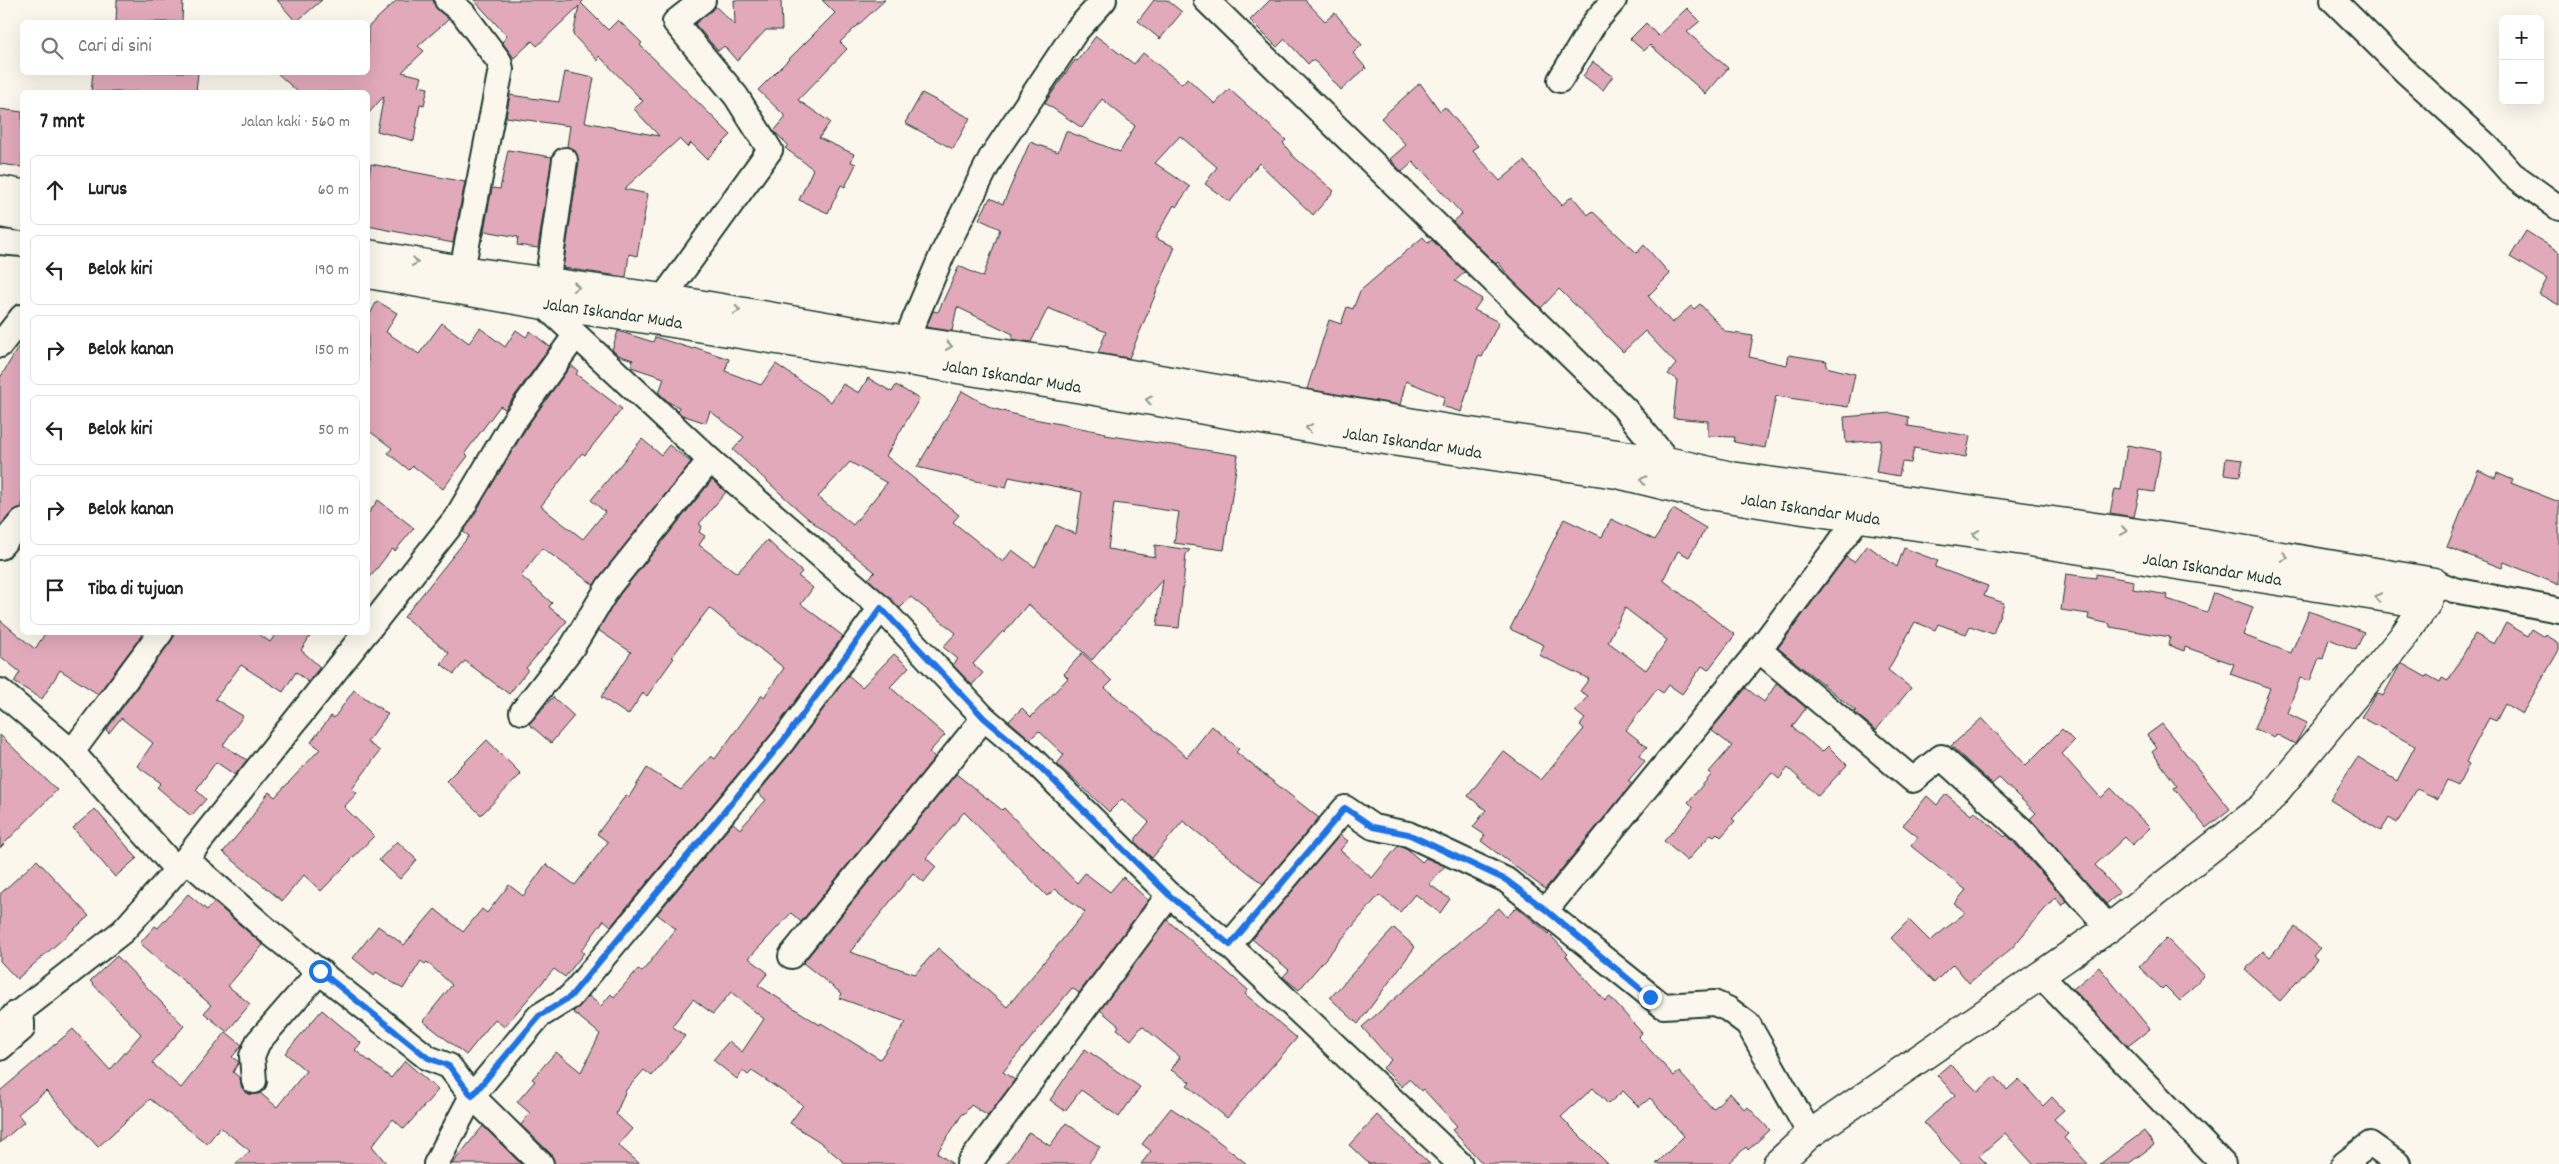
<!DOCTYPE html>
<html lang="id">
<head>
<meta charset="utf-8">
<style>
  :root { --surface:#fff; --page:#f2f2f2; --text:#222; --muted:#767676; --line:#e0e0e0 }
  body { margin:0; font-family:Dekko,sans-serif; background:var(--page); color:var(--text) }
  .controls { position:absolute; right:15px; top:15px; display:grid; overflow:hidden; border-radius:8px; box-shadow:0 5px 20px #0002 }
  .controls button { width:45px; height:45px; display:grid; place-items:center; padding:0; border:0; border-bottom:1px solid var(--line); background:var(--surface); color:var(--text); font:25px sans-serif }
  .stop { position:absolute; width:15px; height:15px; margin:-11px; border:4px solid #1a73e8; border-radius:50%; background:#fff }
  .stop.end { background:#1a73e8; border-color:#fff; box-shadow:0 1px 5px #0008 }
  .list { margin:0; padding:0; list-style:none }
  h2 { display:flex; justify-content:space-between; align-items:center; height:65px; margin:0; padding:0 20px; font-size:21px }
  h2 small { font-size:16px; font-weight:400; color:var(--muted) }
  .list li { display:grid; grid-template-columns:32px 1fr auto; gap:15px; align-items:center; box-sizing:border-box; height:70px; margin:0 10px 10px; padding:0 10px; border:1px solid var(--line); border-radius:8px }
  .list b { display:block; font-size:19px; white-space:nowrap }
  .list em { font-size:16px; font-style:normal; color:var(--muted) }
  .icon { flex:none; width:28px; height:28px; fill:none; stroke:currentColor; stroke-width:2; stroke-linecap:round; stroke-linejoin:round }
  .map { position:relative; flex:none; width:2559px; height:1164px; overflow:hidden }
  .search { position:absolute; background:var(--surface); box-shadow:0 5px 20px #0002; left:20px; top:20px; width:350px; height:55px; display:flex; align-items:center; gap:12px; box-sizing:border-box; padding:0 18px; border-radius:8px; color:var(--muted); font-size:19px }
  .panel { position:absolute; background:var(--surface); box-shadow:0 5px 20px #0002; left:20px; top:90px; width:350px; height:545px; border-radius:8px }
  .map>svg:first-child { display:block }
  .building { fill:#e2a9bb; stroke:#1f3d34; fill-rule:evenodd }
  .lines { fill:none; stroke-linecap:round; stroke-linejoin:round }
  .minor-casing { stroke:#1f3d34; stroke-width:28 }
  .highway-casing { stroke:#1f3d34; stroke-width:31 }
  .minor { stroke:#fbf7ec; stroke-width:24 }
  .highway { stroke:#fbf7ec; stroke-width:28 }
  .oneway { stroke:#8d9a90 }
  .route { stroke:#1a73e8; stroke-width:6 }
  .labels { text-anchor:middle; dominant-baseline:central; stroke-width:5; stroke-linejoin:round; paint-order:stroke }
  .street-label { font-size:18px; fill:#1f3d34; stroke:#fbf7ec }
</style>
</head>
<body>
<div class="map">
<svg width="2559" height="1164" viewBox="0 0 2559 1164">
  <rect width="100%" height="100%" fill="#fbf7ec"/>
  <filter id="ink" filterUnits="userSpaceOnUse"><feTurbulence type="fractalNoise" baseFrequency=".02" numOctaves="2"/><feDisplacementMap in="SourceGraphic" scale="10" xChannelSelector="R" yChannelSelector="G"/><feConvolveMatrix kernelMatrix="1 2 1 2 8 2 1 2 1" color-interpolation-filters="sRGB"/></filter>
  <g filter="url(#ink)">
    <g class="building">
      <path d="M117 0H183L182 22H116Z"/>
      <path d="M277 0H322L296 22Z"/>
      <path d="M397 0H434L438 10 449 19 418 46 424 51 402 72 422 77 419 86 428 88 424 105 420 104 414 141 377 131 384 96 368 114V92H298L276 72H368V27Z"/>
      <path d="M474 0H584L581 3 608 30 618 20 642 43 640 45 731 135 707 159 691 143 687 147 679 139 624 189 648 194 637 256 629 254 626 277 563 268 579 162 574 150 567 146 570 126 506 117 510 95 559 102 565 72 594 78 585 122 659 136 634 109 643 101 599 56 598 61 573 35 579 6 537 46 532 41 514 58 502 42 507 36Z"/>
      <path d="M734 0H781L782 30H766L737 61 724 46 718 51 695 24 715 6 735 25Z"/>
      <path d="M822 0H885L840 42 847 49 798 100 830 122 819 138 854 154 851 162 856 164 845 187 841 185 828 213 799 200 813 169 785 148 788 145 774 131 786 117 758 90 835 13Z"/>
      <path d="M1154 0H1167L1182 12 1160 39 1138 21Z"/>
      <path d="M1270 0H1305L1325 21 1335 13 1362 45 1353 53 1366 68 1341 90 1317 63 1312 60 1308 64 1285 39 1277 47 1250 20Z"/>
      <path d="M1687 8 1700 21 1687 32 1728 68 1706 94 1650 45 1644 51 1630 39 1646 23 1658 36Z"/>
      <path d="M1096 36 1134 64 1143 53 1182 84 1187 78 1215 104 1229 89 1286 140 1283 143 1293 156 1334 191 1313 215 1259 163 1230 202 1205 184 1217 167 1180 136 1155 163 1190 187 1176 207 1174 205 1155 238 1175 247 1129 358 1098 353 1106 332 1048 308 1031 342 1012 339 1013 334 957 307 952 331 926 327 933 311 938 312 959 266 983 277 1000 229 979 219 990 198 1003 204 1030 142 1058 152 1066 131 1120 152 1135 126 1102 99 1082 128 1045 103 1075 60 1077 61Z"/>
      <path d="M1593 62 1613 76 1603 90 1583 76Z"/>
      <path d="M93 72H198L196 92H91Z"/>
      <path d="M1420 83 1440 111 1445 107 1478 146 1472 150 1500 181 1524 161 1562 205 1572 196 1588 215 1592 211 1637 253 1644 245 1670 274 1648 296 1672 323 1691 306 1694 309 1700 304 1726 332 1753 336 1749 357 1787 365 1789 355 1827 361 1826 367 1855 374 1848 407 1776 396 1765 448 1734 442 1735 437 1708 436V421L1673 418 1677 380 1668 374 1676 364 1645 331 1623 352 1559 289 1541 308 1511 279 1498 262 1496 264 1453 222 1462 214 1421 169 1420 170 1413 162 1402 172 1390 159 1406 145 1381 118Z"/>
      <path d="M922 93 970 118 953 149 905 123Z"/>
      <path d="M0 109 22 112V167L0 164Z"/>
      <path d="M508 150 552 157 538 248 517 245 518 237 485 231 482 241 492 188 500 189Z"/>
      <path d="M371 164 465 182 453 243 368 226V182Z"/>
      <path d="M2526 231 2559 252V305L2539 294 2547 279 2510 257Z"/>
      <path d="M1423 237 1428 243 1432 240 1465 272 1455 281 1482 299 1474 310 1499 322 1482 357 1478 356 1461 412 1442 406 1445 397 1406 381 1400 405 1307 389 1329 320 1341 324 1347 307 1353 309 1360 291Z"/>
      <path d="M377 301 397 313 386 332 419 354 442 323 469 343 480 328 505 347 516 330 526 337 530 331 550 347 505 409 500 406 465 453 468 456 443 489 413 466 409 470 388 453 392 448 368 430V318Z"/>
      <path d="M618 331 653 342 655 337 693 349 694 347 729 359 725 371 761 385 776 364 831 402 843 384 859 393 868 378 892 392 896 385 919 399 886 456 959 515 953 522 1003 562 1012 550 1035 567 1056 525 1076 534 1082 492 1009 477 1006 488 917 467 962 391 992 408 1024 417 1106 433 1105 435 1238 455 1224 550 1174 543 1179 512 1114 503 1108 549 1155 557V545L1190 550 1186 554 1179 628 1157 626 1163 579 1092 660 1028 604 1004 633 1003 631 973 664 983 673 972 685 953 665 958 659 943 647 956 633 911 597 900 608 868 579 875 572 804 515 733 450 744 437 710 411 706 423 682 415 678 411 679 407 670 403 659 393 664 378 631 367 633 360 618 355 612 350ZM850 462 887 483 853 525 818 497Z"/>
      <path d="M22 341V508L12 512 0 526V378Z"/>
      <path d="M571 365 578 371 576 374 622 409 585 455 582 453 541 506 554 517 583 539 605 512 591 500 642 439 661 455 669 445 691 462 594 585 542 548 521 576 552 603 549 607 567 621 526 668 528 670 509 694 465 661 454 674 441 664 449 653 404 617 469 536 463 532 528 425Z"/>
      <path d="M1891 413 1909 417 1908 426 1970 436 1966 457 1914 448 1911 463 1902 462 1899 476 1876 472 1881 440 1846 443 1844 417Z"/>
      <path d="M2127 445 2161 451 2154 492 2140 490 2134 517 2110 513 2115 489 2121 490Z"/>
      <path d="M2226 458 2243 460 2240 476 2224 474Z"/>
      <path d="M2478 470 2495 478 2497 473 2513 480 2511 483 2559 502V585L2504 562 2502 568 2447 547Z"/>
      <path d="M712 480 726 492 699 524 702 526 699 532 705 536 699 545 737 573 767 540 802 572 798 576 813 588 801 604 843 636 772 733 611 926 604 920 581 951 584 953 565 977 554 969 504 1027 495 1019 466 1055 423 1021 452 985 427 962 425 964 421 961 403 989 376 972 374 975 353 958 378 926 404 945 435 909 463 932 482 909 487 913 509 885 523 896 546 864 575 885 608 842 597 834 626 795 629 797 647 768 681 790 711 756 715 759 762 695 764 697 784 668 709 608 672 657 674 658 647 696 643 693 628 715 601 697 631 652 598 630 620 594Z"/>
      <path d="M378 500 414 528 395 551 392 549 368 580V514Z"/>
      <path d="M1673 509 1706 528 1689 557 1678 551 1663 580 1735 635 1708 670 1702 666 1682 694 1669 685 1663 693 1657 689 1626 730 1647 747 1639 756 1645 761 1628 781 1632 784 1545 889 1481 841 1485 835 1473 827 1486 810 1468 796 1503 751 1541 780 1584 729 1580 725 1585 719 1575 711 1588 696 1580 691 1589 679 1539 655 1544 645 1510 629 1564 519 1602 537 1611 519 1655 540ZM1625 608 1667 640 1646 670 1608 642Z"/>
      <path d="M1867 545 1897 567 1904 548 1938 561 1935 567 1988 586 1984 596 2004 603 1993 634 1970 626 1966 634 1938 624 1935 630 1915 622 1888 670 1911 688 1876 730 1855 713 1856 711 1778 648 1846 557 1854 562Z"/>
      <path d="M2066 574 2096 578V574L2134 581 2133 589 2168 595 2167 599 2207 612 2214 593 2253 607 2243 635 2291 653 2309 611 2364 632 2356 650 2329 639 2323 659 2319 658 2310 681 2300 678 2287 713 2307 723 2295 744 2276 734 2275 737 2254 729 2270 688 2230 674 2234 664 2185 647 2184 651 2168 645 2170 637 2110 627V624L2088 619 2089 614 2061 610Z"/>
      <path d="M0 620 35 649 46 632H144L98 694 60 670 42 699 14 682 20 672 0 656Z"/>
      <path d="M2506 623 2528 636 2532 629 2545 637 2546 635 2559 643V650L2522 714 2505 704 2496 721 2489 718 2466 762 2469 764 2458 786 2447 781 2438 799 2417 789 2397 823 2389 818 2381 831 2330 800 2358 757 2397 781 2415 746 2361 717 2377 693 2383 696 2401 663 2426 677 2427 675 2440 682 2442 678 2448 681 2475 634 2494 644Z"/>
      <path d="M175 632H256L270 642 277 632H313L301 650 320 667 308 682 296 672 283 692 241 665 215 699 243 716 223 745 247 760 235 775 216 762 196 790 206 799 191 816 157 787 161 783 137 766 153 743 121 718 109 733 106 730 172 640Z"/>
      <path d="M1082 653 1112 681 1105 688 1187 757 1212 726 1239 749 1236 752 1319 818 1263 884 1183 821 1152 858 1136 843V838L1149 822 1122 799 1109 812 1106 809 1057 764 1064 755 1039 731 1030 739 1009 721 1022 708 1031 717 1068 678 1064 674Z"/>
      <path d="M894 654 909 667 890 687 945 735 929 752 935 757 801 922 791 913 749 958 768 973 758 985 820 1025 821 1023 880 1059 906 1022 839 998 842 994 803 963 956 774 1002 810 1004 808 1077 883 1085 873 1110 892 1123 877 1147 899V902L1079 993 1072 988 1003 1072 1015 1080 988 1116 971 1105 964 1114 963 1113 937 1153 953 1164H846L820 1142 790 1123 803 1105 752 1071 748 1075 743 1071 737 1079 713 1060 729 1041 742 1052 764 1019 731 992 713 1014 693 999 672 1026 685 1036 652 1076 644 1070 626 1090 616 1114 632 1129 618 1145 640 1164H554L551 1154 521 1125 530 1113 517 1102 535 1081 532 1079 556 1052 581 1072 600 1034 573 1012 589 996 601 1006 611 994 614 997 638 969 642 972 676 929 657 914 733 823 740 829 766 800 758 793 794 749 848 675 862 687ZM964 812 1047 896 1055 889 1085 912 1007 1007 938 948 915 974 850 952 913 873 924 882 936 867 926 858Z"/>
      <path d="M1777 683 1806 708 1792 727 1822 752 1828 746 1847 765 1818 796 1788 768 1779 779 1772 773 1732 819 1735 821 1721 837 1717 833 1714 836 1711 834 1687 861 1664 841 1688 814 1693 807 1688 802 1712 774 1709 772 1732 746 1711 730 1746 688 1764 702Z"/>
      <path d="M354 690 388 714 367 742 380 751 352 789 357 793 344 807 374 836 321 891 304 875 282 901 223 852 246 825 269 792 275 797 320 749 311 742 331 716 334 718Z"/>
      <path d="M553 697 574 716 551 743 529 724Z"/>
      <path d="M1982 718 2026 765 2062 729 2074 741 2062 754 2101 798 2111 788 2150 828 2132 845 2125 837 2095 865 2120 893 2106 904 2030 819 2036 813 1999 778 1992 784 1951 746Z"/>
      <path d="M2162 724 2230 809 2206 828 2174 788 2177 786 2152 752 2157 748 2147 735Z"/>
      <path d="M0 735 57 790 0 848Z"/>
      <path d="M487 740 521 774 481 815 446 781Z"/>
      <path d="M1946 794 1971 815 1974 811 2005 837 2007 835 2067 901 2062 906 2055 897 2012 948 1969 983 1953 964 1934 983 1891 938 1909 920 1930 941 1965 913 1954 904 1966 890 1911 846 1918 837 1903 825 1927 796 1937 805Z"/>
      <path d="M95 809 137 858 115 877 73 828Z"/>
      <path d="M1340 835 1348 841 1340 850 1372 878 1398 846 1406 848 1422 862 1426 858 1445 866 1429 884 1450 899 1440 913 1415 894 1400 912 1379 895 1299 990 1283 977 1289 970 1252 939Z"/>
      <path d="M397 841 417 860 400 879 379 860Z"/>
      <path d="M37 860 89 916 17 979 0 961V894Z"/>
      <path d="M188 894 207 910 214 902 263 945 228 986 250 1004 227 1032 204 1013 211 1005 140 943 155 926 158 928Z"/>
      <path d="M1517 907 1549 934 1568 954 1566 956 1605 1001 1610 997 1642 1033 1638 1037 1674 1076 1679 1072 1713 1109 1730 1093 1745 1110 1748 1107 1770 1130 1748 1150 1746 1147 1728 1164H1656L1684 1136 1650 1098 1639 1107 1623 1091 1608 1104 1593 1088 1561 1117 1608 1164H1483L1452 1130 1457 1126 1423 1089 1421 1091 1409 1079 1402 1087 1383 1068 1391 1060 1362 1027 1499 908 1507 917Z"/>
      <path d="M1167 920 1248 990 1245 994 1297 1038 1227 1118 1187 1085 1190 1082 1171 1070 1180 1057 1142 1026 1131 1040 1117 1029 1119 1026 1100 1010Z"/>
      <path d="M2295 927 2320 948 2313 956 2317 959 2280 1001 2245 970 2263 951 2270 957Z"/>
      <path d="M1394 928 1415 947 1358 1024 1330 998Z"/>
      <path d="M2166 938 2204 975 2180 1001 2165 986 2162 989 2139 967Z"/>
      <path d="M117 956 184 1026 152 1063 181 1088 226 1032 242 1045 232 1057 239 1062 233 1072 240 1078 242 1088 249 1094 260 1093 277 1107 306 1071 285 1053 322 1010 361 1043 355 1050 391 1078 405 1061 438 1090 404 1129 393 1119 372 1146 387 1164H235L250 1151 220 1127 207 1144 150 1099 98 1147 46 1091 18 1114 24 1122 0 1143V1091L73 1029 110 1070 141 1034 90 981Z"/>
      <path d="M2099 967 2150 1029 2128 1046 2073 989Z"/>
      <path d="M1085 1049 1140 1087 1119 1117 1081 1090 1065 1111 1050 1100Z"/>
      <path d="M1950 1064 1978 1092 1995 1076 2007 1090 2019 1079 2043 1106 2052 1097 2064 1110 2054 1119 2068 1134 2064 1138 2088 1164H2033L2005 1133 1979 1156 1987 1164H1962L1924 1123 1955 1095 1937 1075Z"/>
      <path d="M1171 1108 1208 1133 1247 1164H1141L1151 1151 1142 1144Z"/>
      <path d="M1377 1115 1430 1164H1369L1349 1145Z"/>
      <path d="M1066 1123 1100 1147 1088 1164H1006L1029 1132 1050 1146Z"/>
      <path d="M483 1126 521 1164H452Z"/>
      <path d="M2144 1131 2154 1145 2128 1164H2100Z"/>
    </g>
    <g class="lines">
      <g class="minor-casing">
        <g id="minor">
          <path d="M447 0 463 13 499 61 501 69 462 270"/>
          <path d="M1206 0 1624 408 1677 472"/>
          <path d="M2333 0 2407 73 2487 146 2512 174 2559 208"/>
          <path d="M1560 80 1595 22 1614 0"/>
          <path d="M565 160 544 305 710 460 881 608 984 718 1030 757 1169 895 1229 945 1460 1164"/>
          <path d="M0 242 22 244"/>
          <path d="M663 298 770 150 736 96 675 22 703 0"/>
          <path d="M906 340 942 255 991 158 1076 31 1104 0"/>
          <path d="M0 345 22 317"/>
          <path d="M0 547 22 521"/>
          <path d="M2434 582 2454 590 2559 610"/>
          <path d="M368 630 457 517 514 421 575 336"/>
          <path d="M1759 650 1913 780 1941 757 2023 831 2109 928"/>
          <path d="M0 691 72 752 177 870"/>
          <path d="M522 712 571 649 609 586 710 460"/>
          <path d="M72 752 161 632"/>
          <path d="M186 859 268 931 428 1058 449 1066 472 1096 541 1164"/>
          <path d="M1546 910 1759 650 1859 517"/>
          <path d="M1229 945 1345 808 1373 827 1408 834 1506 880 1663 1006 1714 1003 1728 1009 1748 1024 1810 1134"/>
          <path d="M791 956 984 718"/>
          <path d="M2041 976 2223 1164"/>
          <path d="M0 1027 123 931 177 870 366 632"/>
          <path d="M0 1048 22 1029V1022L15 1014"/>
          <path d="M254 1081 252 1056 258 1042 320 971"/>
          <path d="M436 1164 472 1096 539 1016 570 997 783 741 881 608"/>
          <path d="M969 1164 1169 895"/>
          <path d="M2344 1164 2370 1144 2398 1164"/>
        </g>
      </g>
      <g class="highway-casing">
        <g id="highway">
          <path d="M0 190 22 194"/>
          <path d="M0 213 22 217"/>
          <path d="M368 254 462 270 663 298 906 340 1061 362 1443 428 1671 462 1731 476 2181 539 2434 582 2426 604 2402 638 2263 807 2109 928 1810 1134 1777 1164"/>
          <path id="s1" d="M368 274 544 305 660 321 1095 391 1337 433 1617 474 1691 492 1803 510 2024 541 2426 604"/>
        </g>
      </g>
      <use href="#minor" class="minor"/>
      <use href="#highway" class="highway"/>
    </g>
    <defs><path id="oneway-chevron" d="M-2-3.5L2.5 0L-2 3.5" fill="none" stroke-width="1.6" stroke-linecap="round" stroke-linejoin="round" transform="scale(1.25)"/></defs>
    <g class="oneway">
      <use href="#oneway-chevron" transform="translate(415 262) rotate(10)"/>
      <use href="#oneway-chevron" transform="translate(576 287) rotate(8)"/>
      <use href="#oneway-chevron" transform="translate(737 310) rotate(9)"/>
      <use href="#oneway-chevron" transform="translate(949 346) rotate(8)"/>
      <use href="#oneway-chevron" transform="translate(1149 400) rotate(-170)"/>
      <use href="#oneway-chevron" transform="translate(1309 428) rotate(-170)"/>
      <use href="#oneway-chevron" transform="translate(1643 480) rotate(-167)"/>
      <use href="#oneway-chevron" transform="translate(2124 531) rotate(8)"/>
      <use href="#oneway-chevron" transform="translate(1976 534) rotate(-172)"/>
      <use href="#oneway-chevron" transform="translate(2285 557) rotate(10)"/>
      <use href="#oneway-chevron" transform="translate(2378 597) rotate(-171)"/>
    </g>
  </g>
  <g class="lines" filter="url(#ink)">
    <path class="route" d="M320 971 428 1058 449 1066 472 1096 539 1016 570 997 783 741 881 608 984 718 1030 757 1169 895 1230 945 1345 808 1373 827 1408 834 1506 880 1546 910 1650 997"/>
  </g>
  <g class="labels">
    <g class="street-label">
      <text stroke="none"><textPath href="#s1" startOffset="248">Jalan Iskandar Muda</textPath></text>
      <text stroke="none"><textPath href="#s1" startOffset="652">Jalan Iskandar Muda</textPath></text>
      <text stroke="none"><textPath href="#s1" startOffset="1058">Jalan Iskandar Muda</textPath></text>
      <text stroke="none"><textPath href="#s1" startOffset="1462">Jalan Iskandar Muda</textPath></text>
      <text stroke="none"><textPath href="#s1" startOffset="1868">Jalan Iskandar Muda</textPath></text>
    </g>
  </g>
</svg>
<div class="controls">
<button>+</button>
<button>−</button>
</div>
<div class="stop" style="left:320px;top:971px"></div>
<div class="stop end" style="left:1650px;top:997px"></div>
<div class="search"><svg class="icon" aria-label="search" viewBox="0 0 24 24"><circle cx="10" cy="10" r="6"/><path d="M15 15l6 6"/></svg>Cari di sini</div>
<section class="panel">
<h2>7 mnt<small>Jalan kaki · 560 m</small></h2>
<ul class="list">
<li><svg class="icon" aria-label="ahead" viewBox="0 0 24 24"><path d="M12 20V5M6 11l6-6 6 6"/></svg><div><b>Lurus</b></div><em>60 m</em></li>
<li><svg class="icon" aria-label="left" viewBox="0 0 24 24"><path d="M17 20v-9H6M10 6l-5 5 5 5"/></svg><div><b>Belok kiri</b></div><em>190 m</em></li>
<li><svg class="icon" aria-label="right" viewBox="0 0 24 24"><path d="M7 20v-9h11M14 6l5 5-5 5"/></svg><div><b>Belok kanan</b></div><em>150 m</em></li>
<li><svg class="icon" aria-label="left" viewBox="0 0 24 24"><path d="M17 20v-9H6M10 6l-5 5 5 5"/></svg><div><b>Belok kiri</b></div><em>50 m</em></li>
<li><svg class="icon" aria-label="right" viewBox="0 0 24 24"><path d="M7 20v-9h11M14 6l5 5-5 5"/></svg><div><b>Belok kanan</b></div><em>110 m</em></li>
<li><svg class="icon" aria-label="arrive" viewBox="0 0 24 24"><path d="M6 21V4h12l-3 4 3 4H6"/></svg><div><b>Tiba di tujuan</b></div></li>
</ul>
</section>
</div>
</body>
</html>
